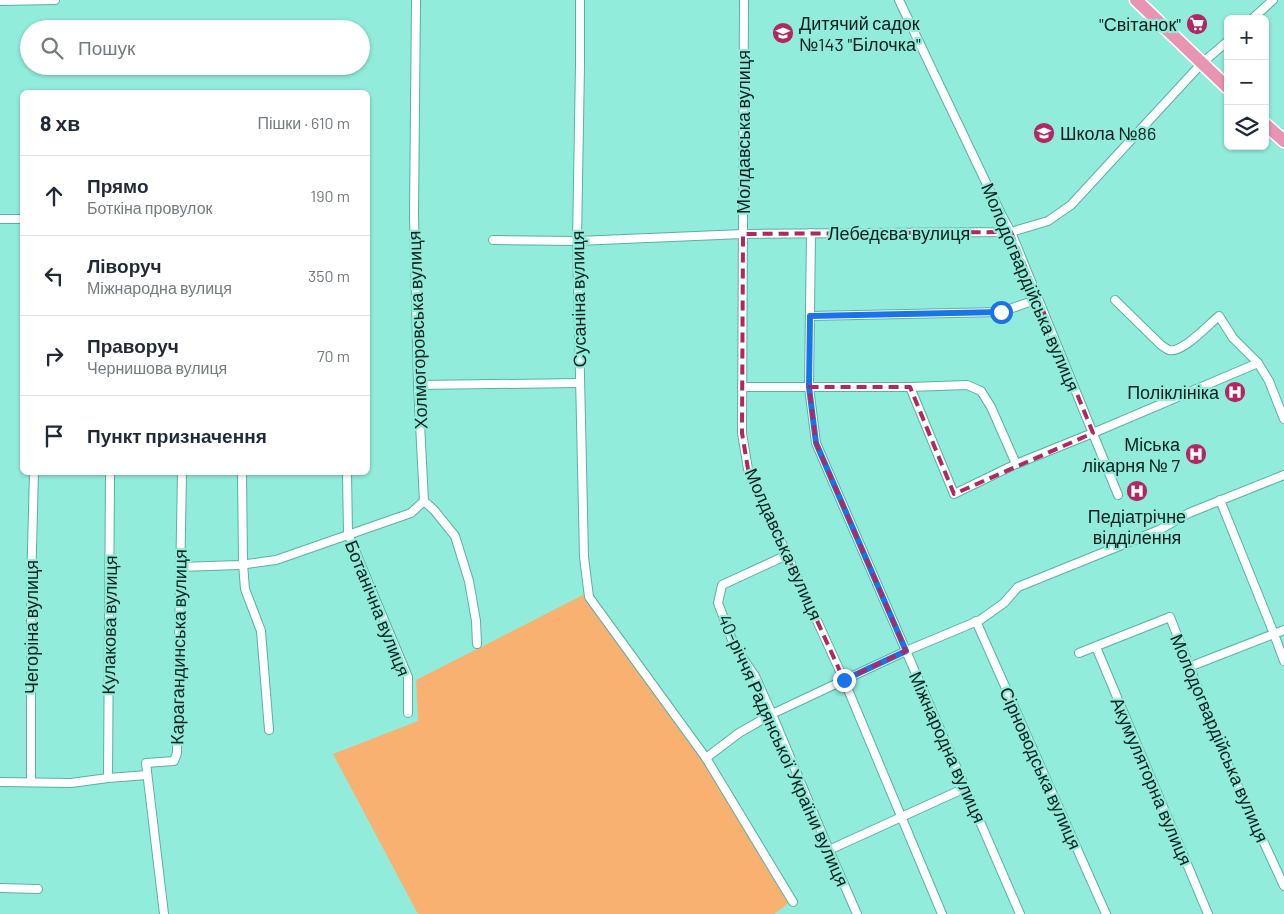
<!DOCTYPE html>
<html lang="uk">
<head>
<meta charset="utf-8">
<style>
  :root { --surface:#fff; --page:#f2f2f3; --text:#1f2937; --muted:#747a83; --line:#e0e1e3 }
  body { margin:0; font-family:Barlow,sans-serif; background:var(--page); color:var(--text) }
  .controls { position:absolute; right:15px; top:15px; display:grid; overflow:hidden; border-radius:8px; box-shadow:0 1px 4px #0004 }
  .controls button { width:45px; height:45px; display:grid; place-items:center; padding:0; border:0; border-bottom:1px solid var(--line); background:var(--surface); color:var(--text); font:25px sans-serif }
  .stop { position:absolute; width:15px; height:15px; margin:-11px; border:4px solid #1a73e8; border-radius:50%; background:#fff }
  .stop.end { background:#1a73e8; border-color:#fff; box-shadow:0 1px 5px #0008 }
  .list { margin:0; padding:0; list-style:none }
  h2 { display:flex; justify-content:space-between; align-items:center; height:65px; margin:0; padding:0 20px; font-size:21px }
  h2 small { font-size:16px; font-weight:400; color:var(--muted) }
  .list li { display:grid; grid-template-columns:32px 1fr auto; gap:15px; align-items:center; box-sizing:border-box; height:80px; padding:0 20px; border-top:1px solid var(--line) }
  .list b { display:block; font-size:19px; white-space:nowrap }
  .list p { margin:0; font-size:16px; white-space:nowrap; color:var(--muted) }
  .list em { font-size:16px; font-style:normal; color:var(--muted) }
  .icon { flex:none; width:28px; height:28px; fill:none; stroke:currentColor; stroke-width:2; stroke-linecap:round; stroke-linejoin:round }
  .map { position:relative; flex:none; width:1284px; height:914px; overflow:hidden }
  .search { position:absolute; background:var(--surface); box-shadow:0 1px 4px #0004; left:20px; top:20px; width:350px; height:55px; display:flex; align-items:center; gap:12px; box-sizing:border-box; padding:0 18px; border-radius:28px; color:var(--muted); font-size:19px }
  .panel { position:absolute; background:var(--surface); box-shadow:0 1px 4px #0004; left:20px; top:90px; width:350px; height:385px; border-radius:8px }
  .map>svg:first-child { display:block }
  .green { fill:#f9b172 }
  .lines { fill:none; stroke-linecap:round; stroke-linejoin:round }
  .street-casing { stroke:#57b2a3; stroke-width:10 }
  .primary-casing { stroke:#fff; stroke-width:15 }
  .street { stroke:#fff; stroke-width:8 }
  .primary { stroke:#e895b3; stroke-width:12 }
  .route { stroke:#1a73e8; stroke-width:6 }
  .marked { fill:none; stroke:#b22661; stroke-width:4; stroke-dasharray:10 6; stroke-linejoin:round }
  .labels { text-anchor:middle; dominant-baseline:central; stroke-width:4.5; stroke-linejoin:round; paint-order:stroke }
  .poi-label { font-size:18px; fill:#021f1a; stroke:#91ecdb; text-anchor:end }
  .street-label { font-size:18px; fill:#021f1a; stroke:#91ecdb }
</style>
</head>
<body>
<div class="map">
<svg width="1284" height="914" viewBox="0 0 1284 914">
  <rect width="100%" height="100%" fill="#91ecdb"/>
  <path class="green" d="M583 595 700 753 790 902 774 914H418L333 754 418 721 416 680Z"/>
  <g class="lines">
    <g class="street-casing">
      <g id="street">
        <path d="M416 0 414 215 418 385 424 501 434 510 455 536 469 581 476 621 477 644"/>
        <path d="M580 0V65L577 241 584 557 589 597 706 758 793 902"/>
        <path d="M744 0 742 433 748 469 844 680 942 914"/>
        <path d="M899 0 1002 216 1011 232 1118 495"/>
        <path d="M0 1 55 0"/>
        <path d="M1252 19 1273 0"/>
        <path d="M0 219H22"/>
        <path d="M811 233 809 387 816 443 1020 914"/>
        <path d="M493 240 577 241 743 234 1011 232 1048 221 1071 205 1202 63 1228 41"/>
        <path d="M1115 300 1162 346C1163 346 1168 350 1169 350 1182 354 1209 324 1219 316L1233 338 1258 363 1269 381 1284 419"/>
        <path d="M810 316 1001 312 1038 299"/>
        <path d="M418 385 580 383"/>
        <path d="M742 387H910L967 385 981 391 991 407 1016 464"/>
        <path d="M910 387 954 494 1016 464 1093 433 1258 363"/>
        <path d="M242 472 243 564 245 589 261 631 269 730"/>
        <path d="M347 472 348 534 408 677V713"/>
        <path d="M1220 500 1274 634 1284 661"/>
        <path d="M787 555 722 585 718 603 734 645 755 676 772 714 829 850 857 914"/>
        <path d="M180 567 239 565 276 560 411 513 424 501"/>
        <path d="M976 621 1106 914"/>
        <path d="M1096 647 1208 914"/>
        <path d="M1079 653 1170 617 1228 765 1284 886"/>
        <path d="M1189 667 1284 630"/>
        <path d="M706 758 739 733 772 714 906 651 980 620 1004 603 1018 587 1159 530 1189 513 1284 475"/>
        <path d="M108 778 110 472"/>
        <path d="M0 782 71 783 108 778 147 775"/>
        <path d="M31 782V588L34 472"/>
        <path d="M829 850 965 788"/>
        <path d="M0 888 38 889"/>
        <path d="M164 914 146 763 174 761 177 753 182 472"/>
      </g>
    </g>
    <g class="primary-casing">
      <g id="primary">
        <path d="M1136 0 1228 88"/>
        <path d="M1265 124 1284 141"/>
      </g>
    </g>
    <use href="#street" class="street"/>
    <use href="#primary" class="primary"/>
  </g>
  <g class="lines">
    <path class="route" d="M844 680 906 651 816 443 809 387 810 316 1001 312"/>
  </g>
  <path class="marked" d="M1011 232 1093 433 954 494 910 387H809L816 443 906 651 844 680 748 469 742 433 743 234Z"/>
  <defs>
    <g id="supermarket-disc" transform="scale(1.125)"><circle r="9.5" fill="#b22661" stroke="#91ecdb"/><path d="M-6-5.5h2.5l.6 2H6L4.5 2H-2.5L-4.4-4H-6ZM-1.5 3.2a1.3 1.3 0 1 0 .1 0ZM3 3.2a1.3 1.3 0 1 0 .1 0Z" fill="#fff"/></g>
    <g id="school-disc" transform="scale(1.125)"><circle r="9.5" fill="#b22661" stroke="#91ecdb"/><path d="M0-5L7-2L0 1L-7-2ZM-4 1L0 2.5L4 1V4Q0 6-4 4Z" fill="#fff"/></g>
    <g id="hospital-disc" transform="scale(1.125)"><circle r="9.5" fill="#b22661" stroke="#91ecdb"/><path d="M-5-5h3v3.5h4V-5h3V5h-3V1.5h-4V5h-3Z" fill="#fff"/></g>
  </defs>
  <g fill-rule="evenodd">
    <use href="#supermarket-disc" x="1197" y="24"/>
    <use href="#school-disc" x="783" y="33"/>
    <use href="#school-disc" x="1044" y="133"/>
    <use href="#hospital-disc" x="1235" y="392"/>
    <use href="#hospital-disc" x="1196" y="454"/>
    <use href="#hospital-disc" x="1137" y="491"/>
  </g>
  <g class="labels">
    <g class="poi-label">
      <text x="799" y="23" text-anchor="start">Дитячий садок<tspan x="799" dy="21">№143 "Білочка"</tspan></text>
      <text x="1181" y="24">"Світанок"</text>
      <text x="1060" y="133" text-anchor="start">Школа №86</text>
      <text x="1219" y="392">Поліклініка</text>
      <text x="1180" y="444">Міська<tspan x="1180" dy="21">лікарня № 7</tspan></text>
      <text x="1137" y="516" text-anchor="middle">Педіатрічне<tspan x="1137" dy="21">відділення</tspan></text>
    </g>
    <g class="street-label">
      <text transform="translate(743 132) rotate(-90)">Молдавська вулиця</text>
      <text x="899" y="233">Лебедєва вулиця</text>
      <text transform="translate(1031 287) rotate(67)">Молодогвардійська вулиця</text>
      <text transform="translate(578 299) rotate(-91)">Сусаніна вулиця</text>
      <text transform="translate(417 330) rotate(-92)">Холмогоровська вулиця</text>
      <text transform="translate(784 544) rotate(66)">Молдавська вулиця</text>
      <text transform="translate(378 608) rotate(68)">Ботанічна вулиця</text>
      <text transform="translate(109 625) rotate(-89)">Кулакова вулиця</text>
      <text transform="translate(31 627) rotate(-90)">Чегоріна вулиця</text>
      <text transform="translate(178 647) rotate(-89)">Карагандинська вулиця</text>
      <text transform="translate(1220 738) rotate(67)">Молодогвардійська вулиця</text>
      <text transform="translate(948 747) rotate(66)">Міжнародна вулиця</text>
      <text transform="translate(784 750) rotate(66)">40-річчя Радянської України вулиця</text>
      <text transform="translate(1041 768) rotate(66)">Сірноводська вулиця</text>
      <text transform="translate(1152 781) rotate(67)">Акумуляторна вулиця</text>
    </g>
  </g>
</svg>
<div class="controls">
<button>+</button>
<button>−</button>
<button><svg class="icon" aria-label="layers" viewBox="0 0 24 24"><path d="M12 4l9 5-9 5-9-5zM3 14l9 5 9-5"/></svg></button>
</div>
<div class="stop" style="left:1001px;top:312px"></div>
<div class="stop end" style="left:844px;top:680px"></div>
<div class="search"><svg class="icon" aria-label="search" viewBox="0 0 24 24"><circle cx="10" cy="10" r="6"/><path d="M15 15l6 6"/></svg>Пошук</div>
<section class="panel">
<h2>8 хв<small>Пішки · 610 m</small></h2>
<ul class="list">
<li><svg class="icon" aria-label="ahead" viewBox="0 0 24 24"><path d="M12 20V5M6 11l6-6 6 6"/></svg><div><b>Прямо</b><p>Боткіна провулок</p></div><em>190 m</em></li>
<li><svg class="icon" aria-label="left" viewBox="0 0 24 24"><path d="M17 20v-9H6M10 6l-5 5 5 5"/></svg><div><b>Ліворуч</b><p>Міжнародна вулиця</p></div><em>350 m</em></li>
<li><svg class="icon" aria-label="right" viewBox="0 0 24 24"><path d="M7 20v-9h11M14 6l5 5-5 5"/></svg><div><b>Праворуч</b><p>Чернишова вулиця</p></div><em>70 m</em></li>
<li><svg class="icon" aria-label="arrive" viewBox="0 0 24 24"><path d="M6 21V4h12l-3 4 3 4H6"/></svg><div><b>Пункт призначення</b></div></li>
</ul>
</section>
</div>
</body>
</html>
